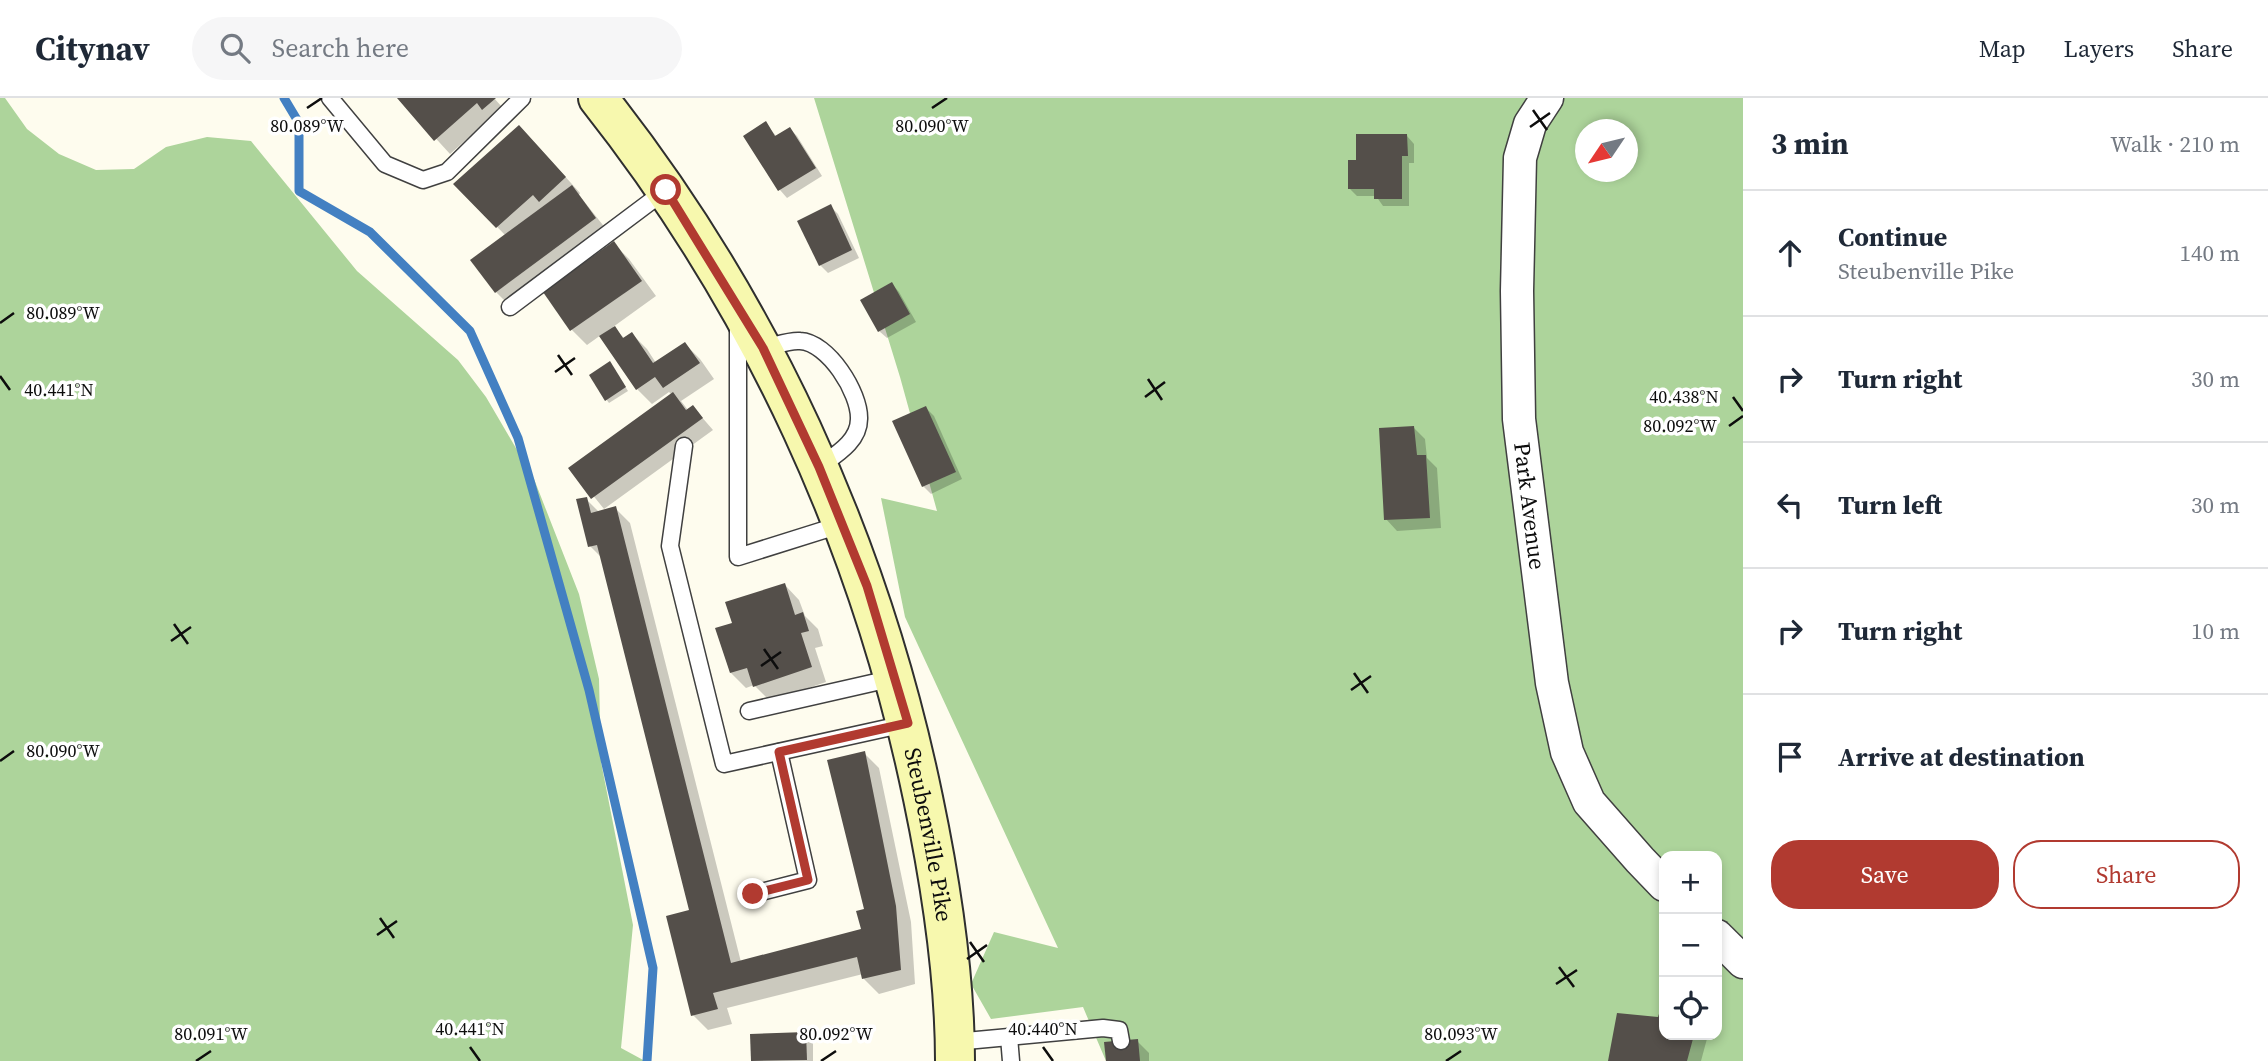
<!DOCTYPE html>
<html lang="en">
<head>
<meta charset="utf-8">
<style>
  :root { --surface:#fff; --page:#f6f6f7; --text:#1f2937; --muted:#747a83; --line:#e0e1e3; --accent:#b13a30 }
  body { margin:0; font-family:"Source Serif 4",serif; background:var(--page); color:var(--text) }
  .controls { position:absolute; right:21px; bottom:21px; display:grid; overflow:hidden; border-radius:14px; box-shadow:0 4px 10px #0003 }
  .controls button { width:63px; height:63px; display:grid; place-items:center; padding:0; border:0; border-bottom:2px solid var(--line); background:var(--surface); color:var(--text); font:35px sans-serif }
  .compass { position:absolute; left:1575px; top:21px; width:63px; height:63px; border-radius:50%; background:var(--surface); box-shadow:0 4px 10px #0003; rotate:235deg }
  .stop { position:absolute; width:21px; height:21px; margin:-16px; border:5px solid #b13a30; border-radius:50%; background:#fff }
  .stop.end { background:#b13a30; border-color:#fff; box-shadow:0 2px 7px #0008 }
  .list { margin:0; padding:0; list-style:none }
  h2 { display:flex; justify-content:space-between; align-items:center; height:91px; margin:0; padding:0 28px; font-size:30px }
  h2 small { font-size:23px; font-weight:400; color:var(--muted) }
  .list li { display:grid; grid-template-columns:46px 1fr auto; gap:21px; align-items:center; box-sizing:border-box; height:126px; padding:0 28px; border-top:2px solid var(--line) }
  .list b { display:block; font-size:26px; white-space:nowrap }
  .list p { margin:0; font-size:23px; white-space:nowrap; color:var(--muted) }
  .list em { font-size:23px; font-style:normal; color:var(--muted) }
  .actions { display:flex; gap:14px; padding:21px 28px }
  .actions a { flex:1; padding:16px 0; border:2px solid var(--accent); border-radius:28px; text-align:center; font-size:24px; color:var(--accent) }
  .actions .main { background:var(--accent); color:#fff }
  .icon { flex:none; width:38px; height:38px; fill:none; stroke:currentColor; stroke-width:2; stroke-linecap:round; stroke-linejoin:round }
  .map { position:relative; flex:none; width:1743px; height:963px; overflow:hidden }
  header { display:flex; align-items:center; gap:42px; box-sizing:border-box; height:98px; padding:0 35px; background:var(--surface); border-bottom:2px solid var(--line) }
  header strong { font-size:33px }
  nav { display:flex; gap:38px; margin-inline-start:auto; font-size:24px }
  .search { width:490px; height:63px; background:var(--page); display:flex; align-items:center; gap:18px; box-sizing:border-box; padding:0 24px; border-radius:38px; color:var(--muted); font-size:26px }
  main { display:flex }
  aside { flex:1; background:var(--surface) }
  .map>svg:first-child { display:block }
  .forest { fill:#add49b; fill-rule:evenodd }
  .shadow { fill:#0003 }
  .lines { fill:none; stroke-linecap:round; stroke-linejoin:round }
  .stream { stroke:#4380c2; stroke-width:9 }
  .building { fill:#544f4a }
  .service-casing { stroke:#404040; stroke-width:19 }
  .minor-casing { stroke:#404040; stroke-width:35 }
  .secondary-casing { stroke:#2f2f2f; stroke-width:42 }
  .service { stroke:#fff; stroke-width:16 }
  .minor { stroke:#fff; stroke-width:32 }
  .secondary { stroke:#f7f8ae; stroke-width:38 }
  .route { stroke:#b13a30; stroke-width:9 }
  .ticks { fill:none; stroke:#0d0d0d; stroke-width:2.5 }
  .labels { text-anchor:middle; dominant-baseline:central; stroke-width:7; stroke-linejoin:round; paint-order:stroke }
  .street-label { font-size:23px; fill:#0d0d0d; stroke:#fff }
  .ticks-label { font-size:18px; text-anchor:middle; fill:#0d0d0d; stroke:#fff; stroke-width:7; stroke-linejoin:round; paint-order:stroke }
</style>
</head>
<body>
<header>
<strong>Citynav</strong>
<div class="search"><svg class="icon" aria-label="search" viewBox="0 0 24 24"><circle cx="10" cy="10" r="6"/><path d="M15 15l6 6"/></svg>Search here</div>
<nav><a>Map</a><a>Layers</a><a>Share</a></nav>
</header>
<main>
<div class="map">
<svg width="1743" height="963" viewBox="0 0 1743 963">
  <rect width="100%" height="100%" fill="#fefcee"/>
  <g class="forest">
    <path d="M0 0H5L27 31 59 56 96 72 134 71 166 49 207 39 251 43 357 173 458 262 486 299 534 381 579 496 599 581 601 664 633 827 621 950 645 963H0Z"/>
    <path d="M814 0H1743V963H1106L1083 909 991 921 971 886 994 834 1058 850 905 519 881 400 937 413 900 279ZM1586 32H1628V74H1586ZM1664 758H1717V937H1664Z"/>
  </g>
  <g class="shadow">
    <path d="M399 0H494L509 17 492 19 450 56Z"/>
    <path d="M766 26 777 39 790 31 797 38 822 78 787 100 780 92 745 38Z"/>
    <path d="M1407 38 1414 46V65H1409V108H1383L1376 98H1357L1350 91 1358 64Z"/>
    <path d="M534 44 580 95 579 97 610 136 511 209 496 194 506 138 455 86Z"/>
    <path d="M831 109 838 116 859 160 828 175 820 167Z"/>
    <path d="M614 146 629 161 656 198 613 229 625 241 632 236 647 251 656 265 685 246 700 261 714 281 681 303 688 312 693 309 713 332 604 411 571 370 672 297 669 294 652 306 637 291 601 237 587 247 572 232 545 194Z"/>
    <path d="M892 186 899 194 916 224 887 240 879 233Z"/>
    <path d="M613 269 628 293 609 305 606 301Z"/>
    <path d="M926 310 934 318 962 381 931 396 923 388Z"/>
    <path d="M1414 330 1425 341 1427 360 1437 370 1441 430 1397 433 1386 421Z"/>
    <path d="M586 401 599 414 615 410 630 425 741 864 863 833 866 812 864 655 879 670 911 824 915 886 879 896 864 881 863 876 727 910 732 926 708 932 693 917 692 814 603 461 590 448Z"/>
    <path d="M784 486 799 502 805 518 818 531 823 548 815 550 826 584 770 603 754 587 746 590 731 575 734 526Z"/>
    <path d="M1664 906V937H1708L1701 963H1610L1659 921Z"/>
    <path d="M805 936 813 944V963L753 962Z"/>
    <path d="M1137 943 1149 955V963H1108Z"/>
  </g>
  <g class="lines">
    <path class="stream" d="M284 0 299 25V93L370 134 470 233 518 340 589 592 653 870 647 963"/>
  </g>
  <g class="building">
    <path d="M397 0H496L482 12 477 5 434 43Z"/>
    <path d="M766 23 775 38 790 29 816 70 778 93 743 38Z"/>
    <path d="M519 27 566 79 539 104 533 97 496 130 453 86Z"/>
    <path d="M1356 36H1407L1408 58H1402V101H1374V91H1348V62H1356Z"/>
    <path d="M572 87 596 120 495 195 470 162Z"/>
    <path d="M831 106 852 152 819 168 797 123Z"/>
    <path d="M614 143 642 183 570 233 543 194Z"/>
    <path d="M892 184 910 216 878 234 860 202Z"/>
    <path d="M615 228 623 240 632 234 653 265 685 244 700 265 663 290 655 279 636 292 599 238Z"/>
    <path d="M610 263 626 289 605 303 589 277Z"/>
    <path d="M673 294 686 312 693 307 703 320 591 401 568 370Z"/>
    <path d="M926 308 956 374 922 389 892 323Z"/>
    <path d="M1414 328 1417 357H1426L1430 420 1384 422 1379 330Z"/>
    <path d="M587 399 591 415 616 408 731 865 861 831 856 813 864 811 827 662 865 653 896 808 901 872 862 881 857 859 713 895 718 911 691 918 666 818 689 812 597 447 588 449 576 401Z"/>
    <path d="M785 485 795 517 803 514 809 533 801 535 812 569 753 589 747 570 730 575 715 530 732 525 725 504Z"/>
    <path d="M1664 900V937H1694L1687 963H1608L1617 915 1658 919Z"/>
    <path d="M806 934 807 962 751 963 750 936Z"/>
    <path d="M1138 941 1140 963H1106L1104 944Z"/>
  </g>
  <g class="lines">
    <g class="service-casing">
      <g id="service">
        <path d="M330 0 385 66 423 82 447 74 522 0"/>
        <path d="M510 209 666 92"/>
        <path d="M738 228V459L843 426"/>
        <path d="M763 250C774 248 789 242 800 243 828 244 860 295 859 321 859 344 835 357 819 369"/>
        <path d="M684 348 670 448 724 666 905 626"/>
        <path d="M749 613 894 580"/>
        <path d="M753 796 808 782 779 654"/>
        <path d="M1009 939 1103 930 1119 932 1121 943"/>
        <path d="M955 944 1009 939 1011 963"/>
      </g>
    </g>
    <g class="minor-casing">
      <g id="minor">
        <path id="s1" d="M1547 0 1530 26 1520 60 1517 193 1519 321 1552 585 1567 654 1589 704 1640 762 1664 787"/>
        <path d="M1717 838 1743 864"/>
      </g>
    </g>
    <g class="secondary-casing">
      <g id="secondary">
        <path id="s2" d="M598 0C761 206 870 444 923 700 941 786 955 875 955 963"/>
      </g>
    </g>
    <use href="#service" class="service"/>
    <use href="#minor" class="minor"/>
    <use href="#secondary" class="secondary"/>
  </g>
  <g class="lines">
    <path class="route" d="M666 92 763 250 819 369 867 488 908 625 779 654 808 782 753 796"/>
  </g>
  <path class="ticks" d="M307 10 322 0M932 10 947 0M1533 12 1547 32M1530 29 1550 15M0 225 14 215M558 257 572 277M555 274 575 260M0 278 10 292M1148 281 1162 302M1145 299 1165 284M1733 299 1743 313M1729 328 1743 318M174 526 188 546M171 543 191 529M764 551 778 571M761 568 781 554M1354 575 1368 595M1351 592 1371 578M0 663 14 653M380 820 394 840M377 837 397 823M970 844 984 864M967 861 987 847M1559 869 1574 889M1556 886 1577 872M470 949 480 963M1043 949 1053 963M196 963 211 953M821 963 836 953M1446 963 1461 953"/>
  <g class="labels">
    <g class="street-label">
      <text stroke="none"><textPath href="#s1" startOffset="415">Park Avenue</textPath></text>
      <text stroke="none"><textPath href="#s2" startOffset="816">Steubenville Pike</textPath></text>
    </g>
  </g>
  <g class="ticks-label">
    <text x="307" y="34">80.089°W</text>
    <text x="932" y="34">80.090°W</text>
    <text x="63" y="221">80.089°W</text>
    <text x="59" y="298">40.441°N</text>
    <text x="1684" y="305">40.438°N</text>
    <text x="1680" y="334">80.092°W</text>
    <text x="63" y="659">80.090°W</text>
    <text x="470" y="937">40.441°N</text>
    <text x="1043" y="937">40.440°N</text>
    <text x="211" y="942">80.091°W</text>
    <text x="836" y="942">80.092°W</text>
    <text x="1461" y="942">80.093°W</text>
  </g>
</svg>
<div class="controls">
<button>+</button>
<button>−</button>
<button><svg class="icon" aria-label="locate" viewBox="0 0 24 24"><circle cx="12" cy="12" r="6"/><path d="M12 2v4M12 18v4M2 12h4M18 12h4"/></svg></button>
</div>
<svg class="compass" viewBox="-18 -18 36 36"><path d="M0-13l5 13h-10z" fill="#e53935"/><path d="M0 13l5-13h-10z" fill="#747a83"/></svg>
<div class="stop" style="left:666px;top:92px"></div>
<div class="stop end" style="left:753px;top:796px"></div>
</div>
<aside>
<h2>3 min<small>Walk · 210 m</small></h2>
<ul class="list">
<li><svg class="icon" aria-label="ahead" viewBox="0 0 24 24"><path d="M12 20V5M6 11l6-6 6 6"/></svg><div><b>Continue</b><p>Steubenville Pike</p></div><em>140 m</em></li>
<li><svg class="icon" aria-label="right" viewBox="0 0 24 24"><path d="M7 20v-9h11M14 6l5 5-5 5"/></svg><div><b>Turn right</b></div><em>30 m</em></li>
<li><svg class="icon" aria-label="left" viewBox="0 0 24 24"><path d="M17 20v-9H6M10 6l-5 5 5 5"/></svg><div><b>Turn left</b></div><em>30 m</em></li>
<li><svg class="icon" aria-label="right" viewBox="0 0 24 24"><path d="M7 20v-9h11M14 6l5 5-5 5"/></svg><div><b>Turn right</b></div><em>10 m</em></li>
<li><svg class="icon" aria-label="arrive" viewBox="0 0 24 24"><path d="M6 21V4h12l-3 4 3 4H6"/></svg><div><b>Arrive at destination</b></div></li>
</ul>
<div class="actions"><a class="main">Save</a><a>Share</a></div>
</aside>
</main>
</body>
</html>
